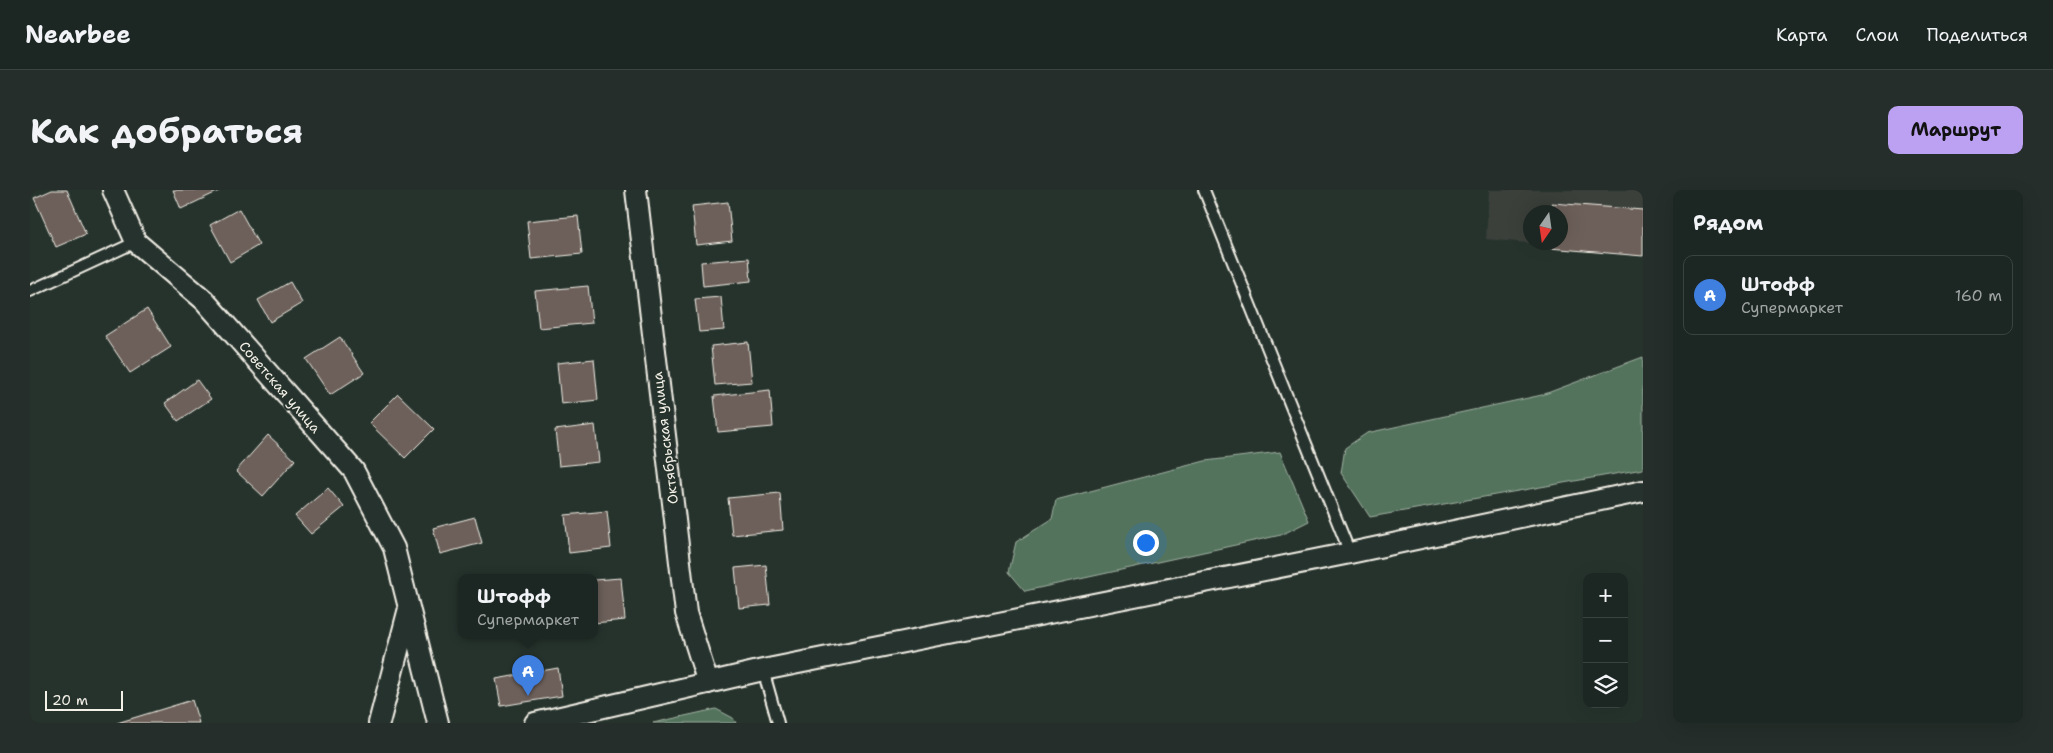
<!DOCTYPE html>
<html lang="ru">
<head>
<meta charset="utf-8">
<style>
  :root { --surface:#1c2622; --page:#252e2a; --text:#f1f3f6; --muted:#a0a5a5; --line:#3a4340; --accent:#bca0f2 }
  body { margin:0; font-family:"Shantell Sans",sans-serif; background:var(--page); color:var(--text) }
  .controls { position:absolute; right:15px; bottom:15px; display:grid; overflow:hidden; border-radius:10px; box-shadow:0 5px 20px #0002 }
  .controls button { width:45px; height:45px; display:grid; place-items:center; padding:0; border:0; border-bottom:1px solid var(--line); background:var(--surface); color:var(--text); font:25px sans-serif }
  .compass { position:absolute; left:1493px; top:15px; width:45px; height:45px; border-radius:50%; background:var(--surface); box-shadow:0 5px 20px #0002; rotate:193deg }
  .scale { position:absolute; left:15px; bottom:12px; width:78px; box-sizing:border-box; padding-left:5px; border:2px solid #f4f1e8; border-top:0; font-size:14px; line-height:18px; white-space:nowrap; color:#f4f1e8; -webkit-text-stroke:4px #26332d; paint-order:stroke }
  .you { position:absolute; left:1115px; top:352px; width:18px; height:18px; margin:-12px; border:4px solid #fff; border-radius:50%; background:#1a73e8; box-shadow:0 0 0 8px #1a73e833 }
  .badge { display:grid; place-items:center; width:32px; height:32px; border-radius:50%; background:var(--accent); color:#fff; font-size:16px; font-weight:700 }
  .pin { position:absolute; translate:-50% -41px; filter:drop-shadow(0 1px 2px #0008) }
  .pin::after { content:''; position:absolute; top:26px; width:18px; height:15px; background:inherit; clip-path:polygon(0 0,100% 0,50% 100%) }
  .popup { position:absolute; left:428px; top:384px; width:140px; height:65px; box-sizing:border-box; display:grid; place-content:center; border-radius:10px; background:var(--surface); filter:drop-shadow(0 1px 4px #0005); font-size:16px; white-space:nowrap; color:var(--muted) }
  .popup b { font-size:19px; color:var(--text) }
  .popup::after { content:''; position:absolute; left:50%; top:100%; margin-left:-10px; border:10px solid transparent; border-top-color:var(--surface) }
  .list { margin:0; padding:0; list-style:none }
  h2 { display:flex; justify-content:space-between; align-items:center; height:65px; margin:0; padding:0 20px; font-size:21px }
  h2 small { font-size:16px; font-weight:400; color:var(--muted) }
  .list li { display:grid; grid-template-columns:32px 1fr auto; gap:15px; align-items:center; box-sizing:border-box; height:80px; margin:0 10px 10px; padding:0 10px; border:1px solid var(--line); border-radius:10px }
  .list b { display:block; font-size:19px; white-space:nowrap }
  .list p { margin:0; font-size:16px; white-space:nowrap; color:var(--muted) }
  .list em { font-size:16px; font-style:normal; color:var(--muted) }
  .icon { flex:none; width:28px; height:28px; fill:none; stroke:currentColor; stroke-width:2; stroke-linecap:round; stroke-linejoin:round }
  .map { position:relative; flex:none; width:1613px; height:533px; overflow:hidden; border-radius:10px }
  header { display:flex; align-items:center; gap:30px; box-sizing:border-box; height:70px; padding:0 25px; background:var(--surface); border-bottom:1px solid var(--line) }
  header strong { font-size:24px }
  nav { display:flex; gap:28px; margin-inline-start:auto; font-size:18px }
  .intro { display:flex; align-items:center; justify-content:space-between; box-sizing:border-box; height:120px; padding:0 30px }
  h1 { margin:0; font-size:35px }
  .button { padding:12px 22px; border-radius:10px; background:var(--accent); color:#111; font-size:18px; font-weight:700 }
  main { display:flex; gap:30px; padding:0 30px }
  aside { flex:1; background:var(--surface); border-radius:10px; box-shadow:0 5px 20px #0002 }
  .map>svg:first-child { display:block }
  .built { fill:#3b403a; fill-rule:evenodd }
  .green { fill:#52735d; stroke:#a3b2a2 }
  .building { fill:#6d605a; stroke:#f4f1e8 }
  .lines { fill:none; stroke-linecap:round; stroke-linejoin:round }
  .service-casing { stroke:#f4f1e8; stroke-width:14 }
  .minor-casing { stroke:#f4f1e8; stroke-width:24 }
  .service { stroke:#26332d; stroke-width:10 }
  .minor { stroke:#26332d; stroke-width:20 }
  .labels { text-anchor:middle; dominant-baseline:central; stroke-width:4; stroke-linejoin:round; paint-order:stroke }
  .street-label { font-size:14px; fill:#f4f1e8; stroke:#26332d }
</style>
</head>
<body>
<header>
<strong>Nearbee</strong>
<nav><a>Карта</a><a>Слои</a><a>Поделиться</a></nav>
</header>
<div class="intro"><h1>Как добраться</h1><a class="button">Маршрут</a></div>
<main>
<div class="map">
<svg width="1613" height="533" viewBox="0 0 1613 533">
  <rect width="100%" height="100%" fill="#26332d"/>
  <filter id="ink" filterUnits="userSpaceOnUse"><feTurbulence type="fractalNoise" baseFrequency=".02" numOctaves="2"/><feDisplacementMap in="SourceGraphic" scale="10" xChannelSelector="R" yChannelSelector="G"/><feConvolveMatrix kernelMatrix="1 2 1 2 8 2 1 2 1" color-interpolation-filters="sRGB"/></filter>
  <g filter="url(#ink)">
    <path class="built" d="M1459 0H1613V66L1519 58V55L1456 49ZM1500 22H1530V52H1500Z"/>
    <g class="green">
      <path d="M1613 167V279L1340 327 1311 283 1315 258 1337 243 1512 205Z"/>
      <path d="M1250 262 1279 331 1251 345 995 401 979 382 986 352 1022 329 1026 310 1175 271Z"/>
      <path d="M686 519 703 528 706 533H623Z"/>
    </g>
    <g class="building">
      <path d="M22 0H37L56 44 26 57 4 8Z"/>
      <path d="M143 0H191L151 19Z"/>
      <path d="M698 12 702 51 666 55 662 16Z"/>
      <path d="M1522 13 1613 20V66L1519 58V52H1530V22H1522Z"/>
      <path d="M209 19 229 55 200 72 180 35Z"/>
      <path d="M548 26 552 64 501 69 497 31Z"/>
      <path d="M719 68 721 91 673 96 671 72Z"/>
      <path d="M260 92 272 113 240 132 228 110Z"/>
      <path d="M558 96 562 133 509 138 505 101Z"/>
      <path d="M691 107 694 140 669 142 665 109Z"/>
      <path d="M117 119 141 157 100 183 75 146Z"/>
      <path d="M310 147 334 183 300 205 276 169Z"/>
      <path d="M718 152 722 192 685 195 681 156Z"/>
      <path d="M564 169 568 210 531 214 527 173Z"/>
      <path d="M167 190 181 209 148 231 135 213Z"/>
      <path d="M740 200 743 237 688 242 684 206Z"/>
      <path d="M368 204 404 239 375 268 339 233Z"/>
      <path d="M565 235 569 272 529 276 525 240Z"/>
      <path d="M238 245 265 270 233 306 206 281Z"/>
      <path d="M298 298 314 317 281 344 265 326Z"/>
      <path d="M750 303 753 340 702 345 698 308Z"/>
      <path d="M577 321 581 358 539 363 535 325Z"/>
      <path d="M445 327 452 353 410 364 403 338Z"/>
      <path d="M736 375 740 415 709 418 705 378Z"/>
      <path d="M591 388 595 430 564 433V390Z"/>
      <path d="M528 478 532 506 471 516 466 489Z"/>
      <path d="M162 510 169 533H87Z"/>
    </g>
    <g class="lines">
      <g class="service-casing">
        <g id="service">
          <path d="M1174 0 1320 363"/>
          <path d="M0 101 106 52"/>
          <path d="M733 480 748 533"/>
        </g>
      </g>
      <g class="minor-casing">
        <g id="minor">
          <path d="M83 0 106 52 174 110 324 281 364 358 408 533"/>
          <path d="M606 0 656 423 678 493"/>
          <path d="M349 533 378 422"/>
          <path d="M505 533 733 480 1320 363 1613 301"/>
        </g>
      </g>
      <use href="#service" class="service"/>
      <use href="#minor" class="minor"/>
    </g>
  </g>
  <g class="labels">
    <g class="street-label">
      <text transform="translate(250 197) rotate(49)">Советская улица</text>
      <text transform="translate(635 248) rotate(-97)">Октябрьская улица</text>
    </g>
  </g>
</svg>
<div class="controls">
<button>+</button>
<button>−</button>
<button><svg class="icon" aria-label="layers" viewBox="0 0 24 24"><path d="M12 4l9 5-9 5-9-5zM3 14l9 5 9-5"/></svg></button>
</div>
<svg class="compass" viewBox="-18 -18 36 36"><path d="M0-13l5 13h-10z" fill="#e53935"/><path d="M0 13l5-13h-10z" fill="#a0a5a5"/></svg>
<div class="scale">20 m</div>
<div class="you"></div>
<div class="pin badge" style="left:498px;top:506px;background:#3f7fe0">A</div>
<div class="popup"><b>Штофф</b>Супермаркет</div>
</div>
<aside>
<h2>Рядом<small></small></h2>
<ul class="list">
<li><span class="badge" style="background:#3f7fe0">A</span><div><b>Штофф</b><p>Супермаркет</p></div><em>160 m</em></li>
</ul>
</aside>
</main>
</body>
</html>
